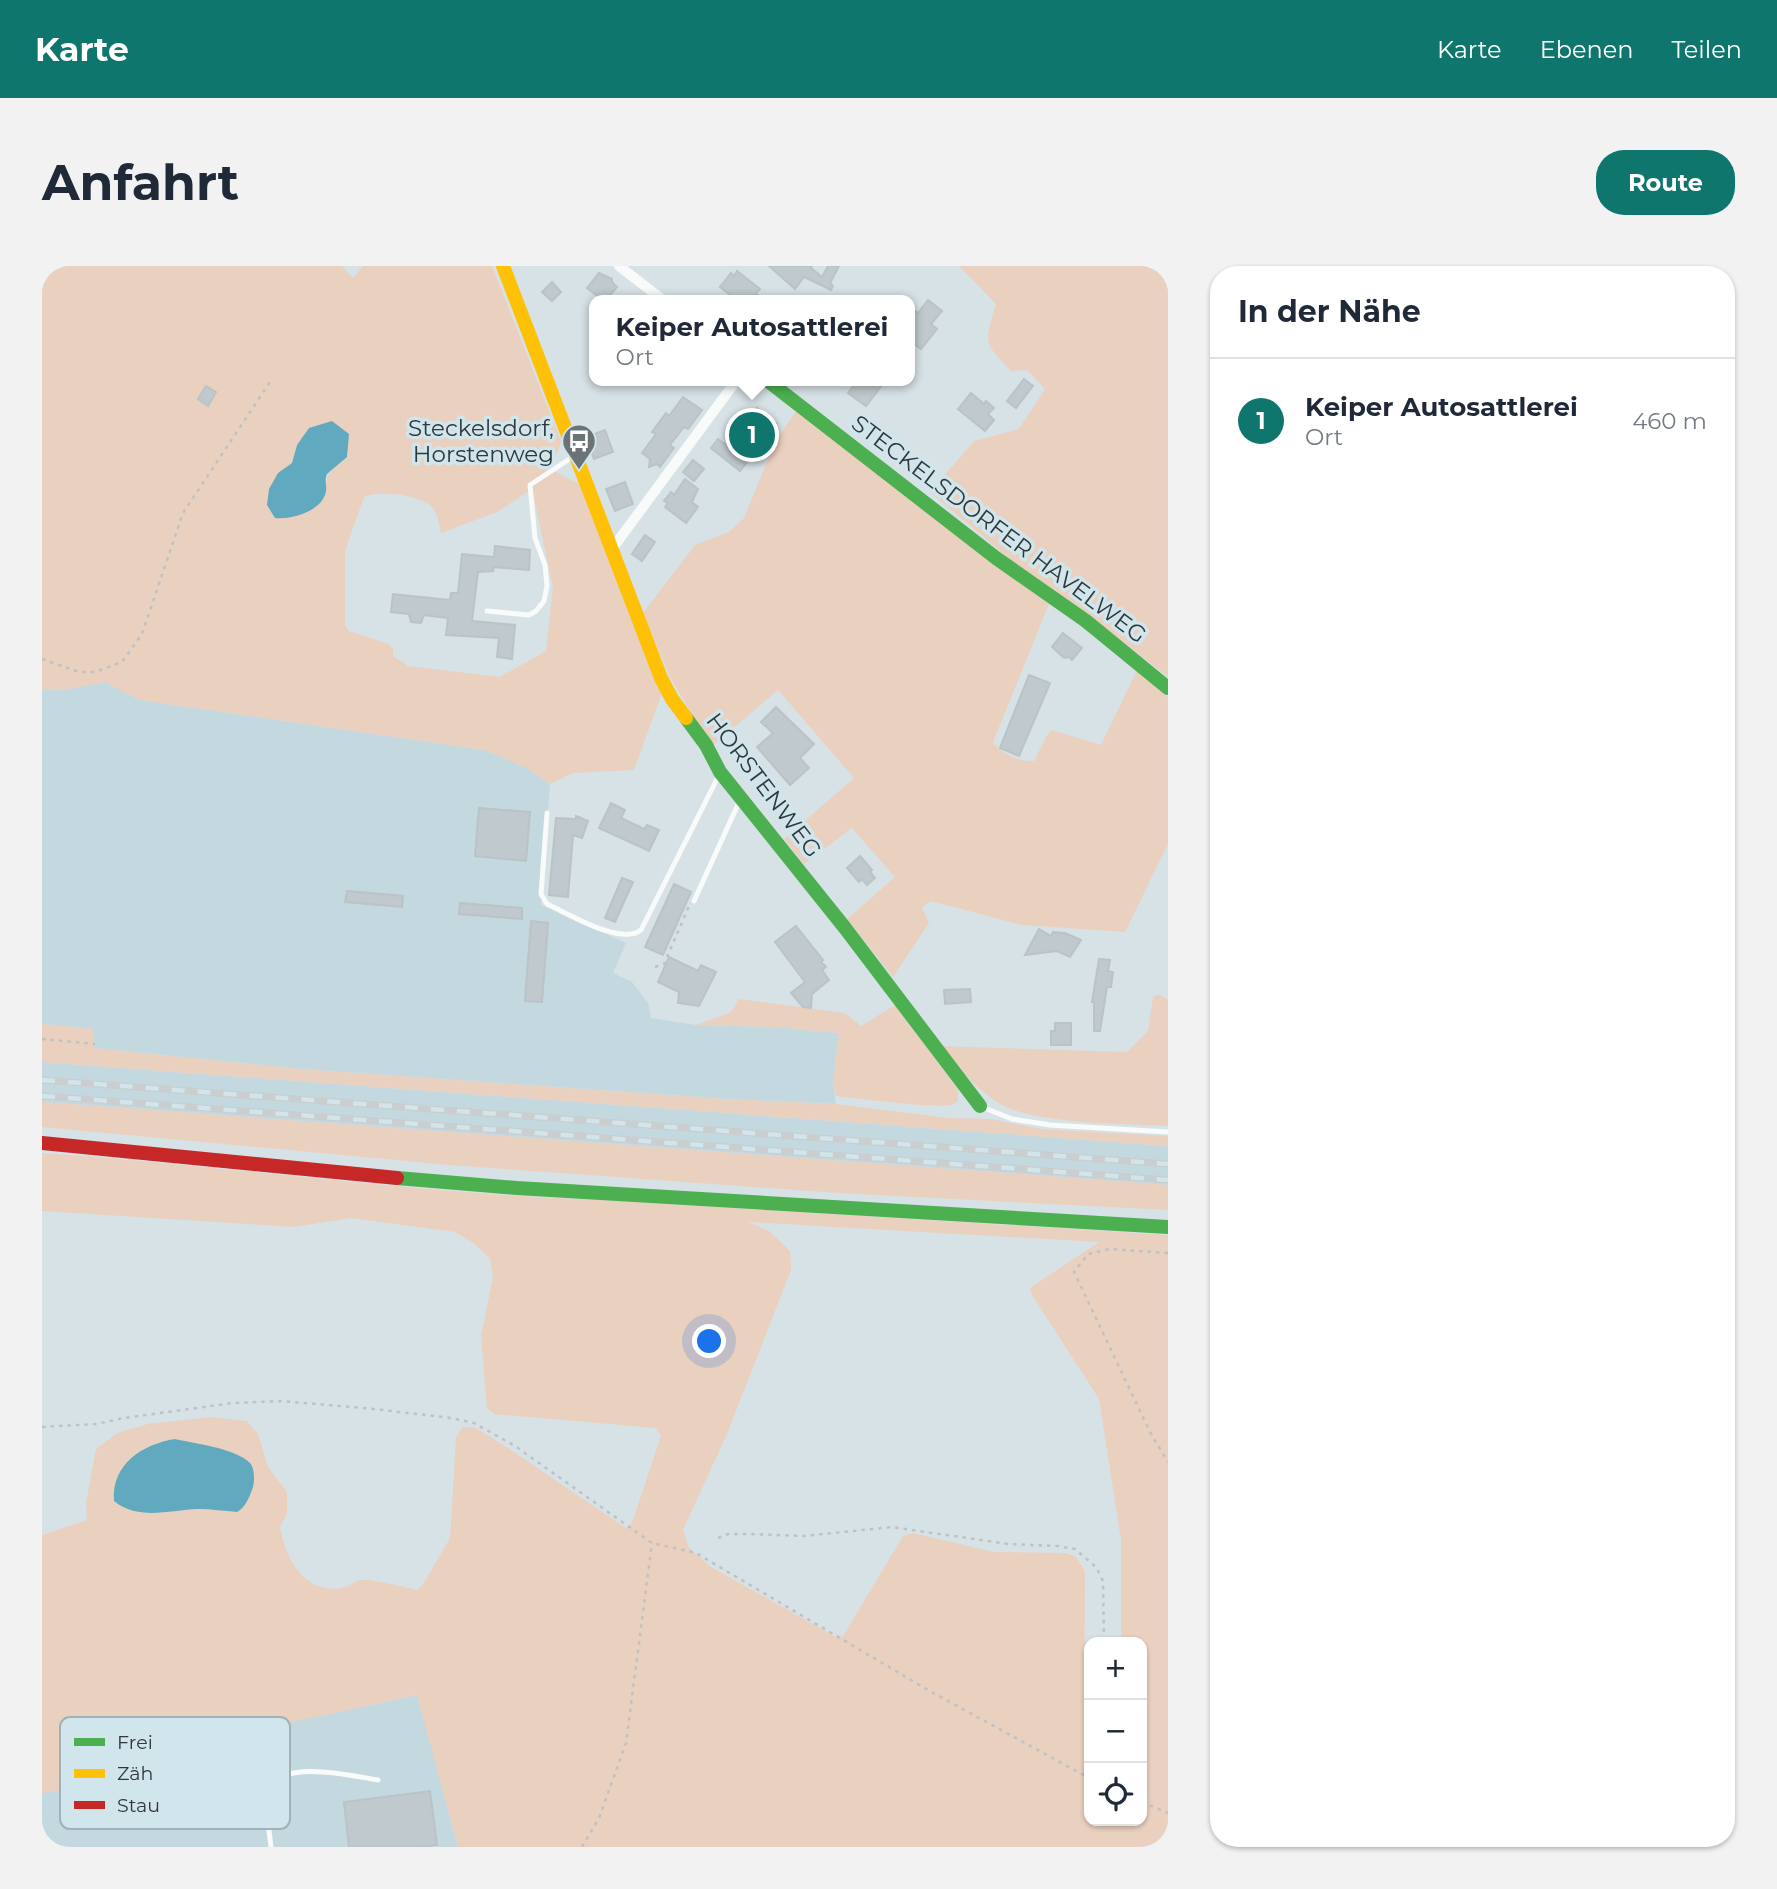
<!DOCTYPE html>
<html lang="de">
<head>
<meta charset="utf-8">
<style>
  :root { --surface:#fff; --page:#f2f2f3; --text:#1f2937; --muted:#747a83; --line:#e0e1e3; --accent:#0f766e }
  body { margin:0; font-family:Montserrat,sans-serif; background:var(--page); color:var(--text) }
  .controls { position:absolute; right:21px; bottom:21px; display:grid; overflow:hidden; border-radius:14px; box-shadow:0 2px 5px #0004 }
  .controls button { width:63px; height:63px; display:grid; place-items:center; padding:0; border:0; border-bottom:2px solid var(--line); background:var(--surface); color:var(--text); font:35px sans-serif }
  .you { position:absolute; left:668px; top:1076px; width:24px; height:24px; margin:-18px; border:5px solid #fff; border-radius:50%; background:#1a73e8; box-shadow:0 0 0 10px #1a73e833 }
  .badge { display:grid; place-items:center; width:46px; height:46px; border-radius:50%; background:var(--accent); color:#fff; font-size:23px; font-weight:700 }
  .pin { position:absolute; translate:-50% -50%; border:4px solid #fff; box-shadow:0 2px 7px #0006 }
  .popup { position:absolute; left:547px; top:29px; width:326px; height:91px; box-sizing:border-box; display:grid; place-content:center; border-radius:14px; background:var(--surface); filter:drop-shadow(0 2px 5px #0005); font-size:23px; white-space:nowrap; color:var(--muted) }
  .popup b { font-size:26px; color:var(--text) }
  .popup::after { content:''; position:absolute; left:50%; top:100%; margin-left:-14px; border:14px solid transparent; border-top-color:var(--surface) }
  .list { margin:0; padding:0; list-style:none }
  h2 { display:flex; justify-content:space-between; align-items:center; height:91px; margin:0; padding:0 28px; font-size:30px }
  h2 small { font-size:23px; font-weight:400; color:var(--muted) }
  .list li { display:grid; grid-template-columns:46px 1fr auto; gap:21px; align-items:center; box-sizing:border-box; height:126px; padding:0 28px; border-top:2px solid var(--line) }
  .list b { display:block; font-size:26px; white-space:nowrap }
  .list p { margin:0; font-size:23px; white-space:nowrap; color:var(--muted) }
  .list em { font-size:23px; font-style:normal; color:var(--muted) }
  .icon { flex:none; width:38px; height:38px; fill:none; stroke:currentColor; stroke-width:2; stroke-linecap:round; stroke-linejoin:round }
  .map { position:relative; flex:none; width:1126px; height:1581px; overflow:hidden; border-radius:28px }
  header { display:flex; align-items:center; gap:42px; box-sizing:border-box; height:98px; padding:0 35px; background:var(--accent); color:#fff }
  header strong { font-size:33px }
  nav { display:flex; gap:38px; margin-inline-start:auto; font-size:24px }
  .intro { display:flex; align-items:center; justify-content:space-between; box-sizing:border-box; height:168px; padding:0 42px }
  h1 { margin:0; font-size:49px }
  .button { padding:18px 32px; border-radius:28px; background:var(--accent); color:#fff; font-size:24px; font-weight:700 }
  main { display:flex; gap:42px; padding:0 42px }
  aside { flex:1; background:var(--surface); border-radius:28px; box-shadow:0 2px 5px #0004 }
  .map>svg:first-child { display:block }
  .built { fill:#c4d8e0 }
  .green { fill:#ead0bf; fill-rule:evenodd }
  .water { fill:#61a9be }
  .building { fill:#c0c9cd; stroke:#bac3c6; stroke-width:2 }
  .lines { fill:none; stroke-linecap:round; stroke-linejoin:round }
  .path { stroke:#bfc2c3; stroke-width:2.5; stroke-dasharray:3.5 5; stroke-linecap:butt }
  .lane { stroke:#f9fbfb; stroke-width:5 }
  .street { stroke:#f9fbfb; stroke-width:10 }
  .fast { stroke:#4caf50; stroke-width:14 }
  .slow { stroke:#ffc107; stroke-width:14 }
  .jam { stroke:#c62828; stroke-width:14 }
  .rail-casing { stroke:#cacece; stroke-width:7 }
  .rail { stroke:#d1e5ec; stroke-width:4.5; stroke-dasharray:13; stroke-linecap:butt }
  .labels { text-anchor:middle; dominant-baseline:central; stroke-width:7; stroke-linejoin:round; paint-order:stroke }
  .poi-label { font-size:23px; fill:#30383b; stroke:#d1e5ec; text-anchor:end }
  .street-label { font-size:23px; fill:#30383b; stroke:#d1e5ec }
  .key { fill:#d1e5ec; stroke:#a1b1b7; stroke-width:2 }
  .key-label { font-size:19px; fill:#30383b }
</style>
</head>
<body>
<header>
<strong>Karte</strong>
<nav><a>Karte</a><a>Ebenen</a><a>Teilen</a></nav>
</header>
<div class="intro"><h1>Anfahrt</h1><a class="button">Route</a></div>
<main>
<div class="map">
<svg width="1126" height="1581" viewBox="0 0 1126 1581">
  <rect width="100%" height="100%" fill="#d7e2e6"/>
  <g class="built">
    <path d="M63 416 98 434 442 484 483 501 508 518 499 639 584 677 571 707 590 716 606 737 609 752 654 759 734 761 797 767 791 816 794 838 684 833 258 803 51 782 52 763 0 758V423L21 424Z"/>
    <path d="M0 796 1126 880V919L0 836Z"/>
    <path d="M376 1429 416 1581H0V1527L38 1520 53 1542 186 1510 183 1470Z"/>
  </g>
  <g class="green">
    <path d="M0 0H300L311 12 321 0H450L519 175C518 186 508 193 510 204L537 218 589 354 620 427 592 504 531 507 508 518 483 501 442 484 98 434 63 416 21 424 0 423ZM267 162 307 188C295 204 282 202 284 225L239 205 250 197 255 179ZM490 223 511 321 504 385 458 411 366 400 351 390V383L347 378 307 365 303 360V285L322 231C336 224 377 229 389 240 396 248 397 257 399 267L455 246Z"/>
    <path d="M917 0H1126V411L1048 351 971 296 888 226 932 175 977 163 1003 123 985 104 969 105C941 75 942 78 954 38Z"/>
    <path d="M754 145 1007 338 951 476C959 488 978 496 992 495L1005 469 1010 464 1059 479 1095 404 1126 431V578L1083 666 980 659 889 635 880 641 887 657 851 711 805 653 853 611 810 562 762 598 742 573 812 512 736 424 669 481 627 409 601 347 653 279 687 266 702 252 734 174Z"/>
    <path d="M1114 729H1119L1126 734V860C1082 857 990 859 955 836 933 822 915 799 896 780L1085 786 1106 765 1111 731Z"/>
    <path d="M697 733 803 747 819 760 853 739 916 824V834C915 835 914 837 912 838 901 844 812 832 794 830L791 816 797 767 734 761 654 759 689 746Z"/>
    <path d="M0 758 52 763 51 782 258 803 684 833 794 838 906 852 949 853 999 863 1126 870V880L0 796Z"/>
    <path d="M0 836 1126 919V944L796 927 407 899 0 861Z"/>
    <path d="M0 887C188 900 375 928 563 934L1126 969V1581H416L375 1429 184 1470 186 1510 52 1542 38 1521 0 1527V1269L45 1254 44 1237 54 1183 75 1167 106 1158 168 1151 205 1155 216 1168 226 1201 245 1226V1248L238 1261C244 1294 262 1328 300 1322 307 1321 314 1314 321 1314 332 1313 362 1321 375 1324L380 1320 408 1272 414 1172 420 1161H432L466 1182 584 1262 590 1257 619 1170 614 1162 452 1148 445 1142 439 1070 451 1011 448 992 431 977 413 966 309 952 252 961 0 945ZM706 956 1057 976 988 1022 990 1029 1057 1133 1079 1274V1376H1100V1555H1047V1515L1042 1512 1043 1305 1034 1291 1024 1287 952 1286 871 1267 861 1270 801 1370 796 1372 669 1301 647 1282 641 1264 685 1168 749 1004 748 985 727 965ZM133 1173 211 1201C210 1217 212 1237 195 1246 182 1245 169 1243 157 1243 128 1244 96 1255 72 1235 73 1228 73 1219 75 1212 85 1187 109 1177 133 1173Z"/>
  </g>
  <g class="water">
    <path d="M290 155 307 168 305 191 285 208C282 215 285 218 284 225 281 245 249 254 233 252L225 239 227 223 236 207 250 197 255 179 267 162Z"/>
    <path d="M133 1173C154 1178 193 1182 208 1197 213 1202 213 1218 210 1224 207 1232 203 1242 195 1246 182 1245 169 1243 156 1243 128 1244 96 1255 72 1235 69 1198 101 1178 133 1173Z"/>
  </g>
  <g class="building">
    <path d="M727 0H770L769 2 780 11 786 0H797L788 17 791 20 789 24 762 11 753 23Z"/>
    <path d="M695 5 718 23 714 28 723 34H695L678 21 689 7 692 10Z"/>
    <path d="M557 7 570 13V16L575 21 564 34H561L545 22Z"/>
    <path d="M510 16 519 26 510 35 500 26Z"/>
    <path d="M886 34 900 45 889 58 895 63 879 83 867 74V50L872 44 876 47Z"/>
    <path d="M982 113 991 120 974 142 965 135Z"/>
    <path d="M815 115H843L824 140 806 127Z"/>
    <path d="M164 120 174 126 166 140 156 133Z"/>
    <path d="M929 127 942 138 944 135 952 142 946 148 952 154 943 165 916 143Z"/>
    <path d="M641 131 660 144 646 163 642 161 628 179 632 182 618 201 615 198 607 201 608 193 600 187 614 168 610 166 624 147 627 150Z"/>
    <path d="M715 142 735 158 698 205 669 182 676 173 686 180Z"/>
    <path d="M563 164 571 186 552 193 544 171Z"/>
    <path d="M651 194 662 203 652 215 641 206Z"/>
    <path d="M643 213 656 223 650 236 656 241 644 257 623 241 626 237 622 235 629 226 632 229Z"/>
    <path d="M583 216 591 238 573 245 564 223Z"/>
    <path d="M603 269 613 276 600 295 590 288Z"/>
    <path d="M453 280 488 284 487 304 452 301 451 305 436 306 430 355 473 359 470 393 455 391 457 372 404 369 406 352 382 349 379 357 369 356 367 348 349 346 351 328 408 334 409 327H416L420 288 452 291Z"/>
    <path d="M1021 367 1040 382 1030 394 1027 391 1022 392 1010 381Z"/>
    <path d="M987 409 1008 417 977 490 958 482Z"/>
    <path d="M734 441 772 478 758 492 767 502 748 519 715 481 731 467 719 456Z"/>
    <path d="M569 537 583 544 579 552 602 563 605 559 617 564 607 585 557 562Z"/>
    <path d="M437 542 488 546 484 595 433 590Z"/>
    <path d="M534 550 546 555 540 572 531 569 526 631 507 629 514 552 534 553Z"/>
    <path d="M818 590 830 604 828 606 833 612 825 619 820 613 817 616 805 602Z"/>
    <path d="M580 612 591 616 573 656 563 652Z"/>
    <path d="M632 618 649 626 621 689 603 681Z"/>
    <path d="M305 625 361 630 360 641 303 636Z"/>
    <path d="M418 637 480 642V653L417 648Z"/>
    <path d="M489 655 506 657 500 736 483 735Z"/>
    <path d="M754 660 781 694 779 696 784 701 780 704 787 714 770 728 769 742 761 741 749 727 763 716 733 676Z"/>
    <path d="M997 663 1009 670 1011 666 1023 667 1039 674 1028 691 1015 685 983 689Z"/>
    <path d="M627 691 656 705 659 699 674 706 657 740 636 737 637 726 616 716Z"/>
    <path d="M1057 693 1068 694 1066 705 1071 706 1069 721H1065L1058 765H1052V736H1050Z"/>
    <path d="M928 723 929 736 903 738 902 724Z"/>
    <path d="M1013 757H1029V779H1009V765H1013Z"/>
    <path d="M209 1471 210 1483 192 1485 191 1472Z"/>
    <path d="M388 1525 395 1579 378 1581H307L302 1536Z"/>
  </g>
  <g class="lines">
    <g class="path">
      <path d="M0 393 37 406H53L80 396 100 368 141 247 228 116"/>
      <path d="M613 701 622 698 647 640"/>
      <path d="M0 773 53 778"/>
      <path d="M1126 987 1068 983 1046 988 1032 1006 1109 1168 1126 1196"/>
      <path d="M0 1161 54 1158 82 1152 191 1137 240 1135 332 1143 409 1152 432 1157 473 1180 610 1277 654 1287 886 1424 1047 1512"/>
      <path d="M676 1272 686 1268H707L762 1270 850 1261 966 1278 1015 1280 1033 1283 1054 1301 1061 1315 1062 1376"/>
      <path d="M1100 1536 1126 1547"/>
      <path d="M540 1581 557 1552 584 1477 610 1277"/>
    </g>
    <g class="lane">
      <path d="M445 345 487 349 494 345 502 335 505 320 503 299 493 272 488 219 532 190"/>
      <path d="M505 547 499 628 505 638C527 648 579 680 599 664L677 509"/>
      <path d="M652 635 698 534"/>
      <path d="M940 841 970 853 1008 859 1126 866"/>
      <path d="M229 1581C228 1570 222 1536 225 1527 235 1491 311 1510 336 1514"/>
    </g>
    <g class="street">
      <path d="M577 0 621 34"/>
      <path d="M570 283 694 115"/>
    </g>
    <g class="fast">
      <path d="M726 115 954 292 1044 355 1126 422"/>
      <path d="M644 452 664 479 678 506 803 662 938 840"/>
      <path d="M355 912 475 922 1126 961"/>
    </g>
    <path class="slow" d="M461 0 619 412 630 433 644 452"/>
    <path class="jam" d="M0 877 355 912"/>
    <g class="rail-casing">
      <g id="rail">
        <path d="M0 814 1126 898"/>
        <path d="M0 830 1126 914"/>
      </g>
    </g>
    <use href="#rail" class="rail"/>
  </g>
  <defs>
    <g id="bus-pin" transform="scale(1.75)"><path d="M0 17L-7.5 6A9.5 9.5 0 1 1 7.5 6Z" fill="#6a7477" stroke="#d1e5ec"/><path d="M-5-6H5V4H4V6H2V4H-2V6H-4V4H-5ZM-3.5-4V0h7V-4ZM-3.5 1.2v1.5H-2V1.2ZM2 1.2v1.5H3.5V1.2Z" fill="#fff"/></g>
  </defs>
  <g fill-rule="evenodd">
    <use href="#bus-pin" x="537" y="175"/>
  </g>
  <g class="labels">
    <g class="poi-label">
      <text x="512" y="162">Steckelsdorf,<tspan x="512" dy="26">Horstenweg</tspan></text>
    </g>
    <g class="street-label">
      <text transform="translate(957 263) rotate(37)">STECKELSDORFER HAVELWEG</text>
      <text transform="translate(722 519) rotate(53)">HORSTENWEG</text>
    </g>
  </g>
  <rect x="18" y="1451" width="230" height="112" rx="10" class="key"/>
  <rect x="32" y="1472" width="31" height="8" fill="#4caf50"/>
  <rect x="32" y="1503" width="31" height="9" fill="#ffc107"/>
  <rect x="32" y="1535" width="31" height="8" fill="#c62828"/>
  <g class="key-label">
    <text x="75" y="1483">Frei</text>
    <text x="75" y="1514">Zäh</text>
    <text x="75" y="1546">Stau</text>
  </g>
</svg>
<div class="controls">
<button>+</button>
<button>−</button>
<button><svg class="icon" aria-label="locate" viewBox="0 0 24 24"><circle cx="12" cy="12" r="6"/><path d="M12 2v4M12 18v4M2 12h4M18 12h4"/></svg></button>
</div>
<div class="you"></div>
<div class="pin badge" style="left:710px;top:169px">1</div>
<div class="popup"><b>Keiper Autosattlerei</b>Ort</div>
</div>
<aside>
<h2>In der Nähe<small></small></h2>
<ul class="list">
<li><span class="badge">1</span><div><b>Keiper Autosattlerei</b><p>Ort</p></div><em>460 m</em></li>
</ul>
</aside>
</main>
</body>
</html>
